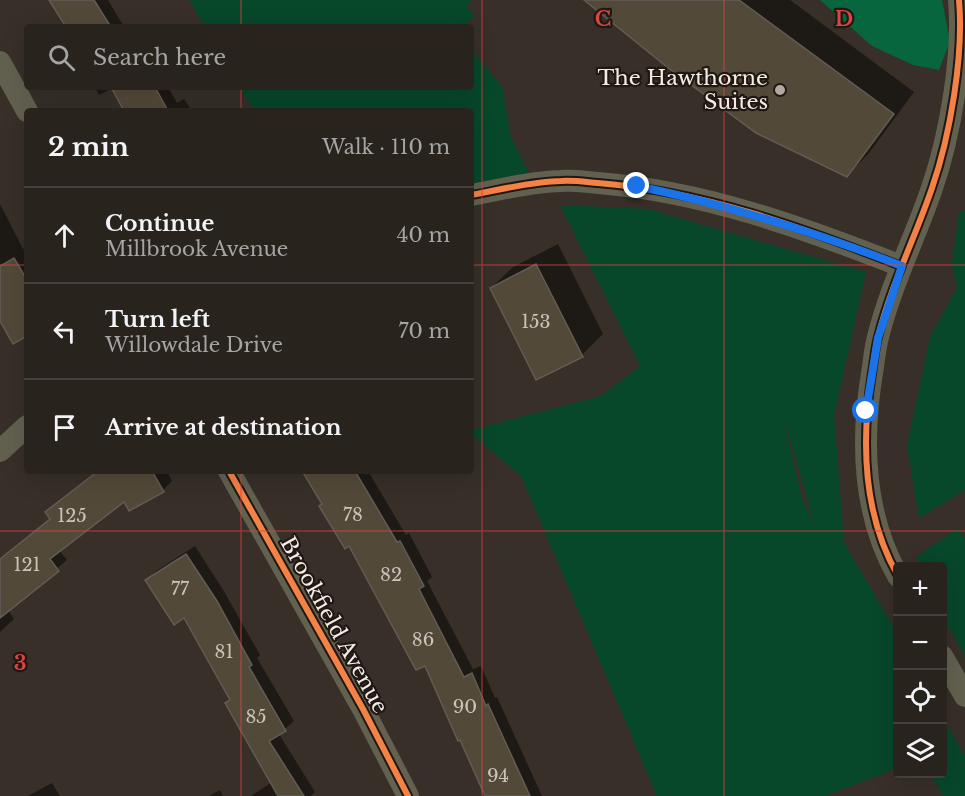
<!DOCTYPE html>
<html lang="en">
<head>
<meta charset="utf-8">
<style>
  :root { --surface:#29231e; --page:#312b27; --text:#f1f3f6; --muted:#a5a4a4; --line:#45403c }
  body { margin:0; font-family:"Libre Baskerville",serif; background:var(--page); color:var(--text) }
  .controls { position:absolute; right:18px; bottom:18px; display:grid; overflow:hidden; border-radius:6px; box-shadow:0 6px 24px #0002 }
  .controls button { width:54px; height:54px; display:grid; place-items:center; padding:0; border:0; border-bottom:2px solid var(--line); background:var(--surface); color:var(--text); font:30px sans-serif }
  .stop { position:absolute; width:18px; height:18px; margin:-14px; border:4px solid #1a73e8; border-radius:50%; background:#fff }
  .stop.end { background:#1a73e8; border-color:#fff; box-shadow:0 2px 6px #0008 }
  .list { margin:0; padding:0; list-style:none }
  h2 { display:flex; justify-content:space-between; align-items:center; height:78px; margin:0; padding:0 24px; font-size:26px }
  h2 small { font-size:20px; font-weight:400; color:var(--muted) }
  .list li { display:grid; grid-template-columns:39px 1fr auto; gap:18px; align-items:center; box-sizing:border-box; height:96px; padding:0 24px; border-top:2px solid var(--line) }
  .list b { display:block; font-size:22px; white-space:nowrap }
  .list p { margin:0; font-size:20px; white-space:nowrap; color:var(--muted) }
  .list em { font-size:20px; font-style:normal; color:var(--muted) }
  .icon { flex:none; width:33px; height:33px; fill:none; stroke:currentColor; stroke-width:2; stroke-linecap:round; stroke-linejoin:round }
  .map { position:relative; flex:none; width:965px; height:796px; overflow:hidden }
  .search { position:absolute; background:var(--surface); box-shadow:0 6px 24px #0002; left:24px; top:24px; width:450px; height:66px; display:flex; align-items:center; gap:15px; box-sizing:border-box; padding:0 21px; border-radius:6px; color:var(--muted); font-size:22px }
  .panel { position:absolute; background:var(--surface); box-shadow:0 6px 24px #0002; left:24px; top:108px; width:450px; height:366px; border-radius:6px }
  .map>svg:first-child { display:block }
  .green { fill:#07472a; fill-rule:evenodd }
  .forest { fill:#07663d }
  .shadow { fill:#0007 }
  .building { fill:#534939; stroke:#625c55; stroke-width:1.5 }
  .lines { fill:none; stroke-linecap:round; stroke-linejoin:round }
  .minor { stroke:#62604f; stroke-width:22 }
  .cycleway-casing { stroke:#1f1813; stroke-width:10 }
  .cycleway { stroke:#f48246; stroke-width:6 }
  .route { stroke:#1a73e8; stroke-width:8 }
  .grid { fill:none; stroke:#da4544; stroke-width:1.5; stroke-opacity:0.55 }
  .poi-dot { fill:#b2a9a2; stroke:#1f1813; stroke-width:2 }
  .labels { text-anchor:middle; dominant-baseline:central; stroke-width:4.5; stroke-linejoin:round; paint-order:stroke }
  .number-label { font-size:18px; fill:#ccc2b8 }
  .poi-label { font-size:21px; fill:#f4ebe3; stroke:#1f1813; text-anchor:end }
  .street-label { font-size:21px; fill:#f4ebe3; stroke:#1f1813 }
  .grid-label { font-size:20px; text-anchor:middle; font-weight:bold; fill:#da4544; stroke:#1f1813; stroke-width:4.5; stroke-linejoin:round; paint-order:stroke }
</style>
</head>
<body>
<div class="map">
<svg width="965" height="796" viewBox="0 0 965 796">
  <rect width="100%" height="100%" fill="#372f28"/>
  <g class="green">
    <path d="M189 0H472L466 7 474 15 463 27H205Z"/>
    <path d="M471 50 502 86 511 137 529 173 481 193 471 183V111H254L240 87H471Z"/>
    <path d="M560 205 648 209 866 272 834 415 844 543 897 633V768L825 796H657L521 476 471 434V430L601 396 640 366ZM786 428H787L815 526 801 495Z"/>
    <path d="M965 210V490L919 518 907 446 930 336 957 288 952 265 959 212Z"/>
    <path d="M958 528 965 538V657L943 617 942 566H918L917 556Z"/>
    <path d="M943 716 965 757V796H943L931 774H942Z"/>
  </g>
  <path class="forest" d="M820 0H942L950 41 939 70 913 65 872 46Z"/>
  <g class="shadow">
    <path d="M57 0H108L124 27H67Z"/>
    <path d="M590 0H790L914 92 869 153 847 175Z"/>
    <path d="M95 87H168L177 103 184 99 192 111H126L113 88 99 95Z"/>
    <path d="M0 204 23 249 25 248 27 251V334L0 318Z"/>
    <path d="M558 244 603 334 582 355 491 288 513 267Z"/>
    <path d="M98 471H167L172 481 163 490 125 500 59 550 67 560 8 610 14 619 0 632V558L51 518 47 512Z"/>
    <path d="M304 471H368L406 535 409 533 432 577 427 581 473 669 481 666 495 698 497 697 542 796H486L426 664Z"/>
    <path d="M195 546 225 593 260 655 257 658 294 721 279 734 315 792 311 796H251L272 782 231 699 184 616 147 580 156 571Z"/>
    <path d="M52 783 60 796H28Z"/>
    <path d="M220 790 223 796H209Z"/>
  </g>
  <g class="building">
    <path d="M49 0H94L111 27H66Z"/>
    <path d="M584 0H739L894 114 847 177 756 133 667 67Z"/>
    <path d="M111 87H155L168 111H124Z"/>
    <path d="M14 258 27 280V336L13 344 0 321V266Z"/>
    <path d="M536 264 583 357 536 380 490 288Z"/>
    <path d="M98 471H152L164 492 129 511 124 502 50 559 59 571 0 618V559L50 519 45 512Z"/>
    <path d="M302 471H355L397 542 400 541 424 586 419 589 464 677 472 673 486 706 488 704 530 796H485L460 740 458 741 425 666 416 670 349 546 345 549 319 506 322 504Z"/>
    <path d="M186 554 217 601 252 665 249 667 286 731 269 741 304 796H278L225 703 230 700 184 618 174 625 145 580Z"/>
  </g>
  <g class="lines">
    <g class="minor">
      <path d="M0 62 27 111"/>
      <path d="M471 195C499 190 534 181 561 181 573 180 586 182 598 183 703 191 804 228 901 266"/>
      <path d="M0 451 27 426"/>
      <path d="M229 471 363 709 408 796"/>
      <path d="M898 576C862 513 861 441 872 373 874 361 875 348 878 337 891 285 915 238 932 188 950 136 964 55 959 0"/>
      <path d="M942 656 965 696"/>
    </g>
    <g class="cycleway-casing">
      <g id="cycleway">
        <path d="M471 195C499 190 534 181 561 181 573 180 586 182 598 183 703 191 804 228 901 266"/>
        <path d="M229 471 363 709 408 796"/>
        <path d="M898 576C862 513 861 441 872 373 874 361 875 348 878 337 891 285 915 238 932 188 950 136 964 55 959 0"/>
      </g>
    </g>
    <use href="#cycleway" class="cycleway"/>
  </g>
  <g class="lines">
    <path class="route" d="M637 186C728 205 815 232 902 266L878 338 866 411"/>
  </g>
  <path class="grid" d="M241 0V27M482 0V796M724 0V796M241 87V111M0 265H27M471 265H965M241 471V796M0 531H965"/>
  <circle class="poi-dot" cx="780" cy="90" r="6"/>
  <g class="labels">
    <g class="number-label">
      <text x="536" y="322">153</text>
      <text x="353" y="515">78</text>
      <text x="72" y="516">125</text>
      <text x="27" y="565">121</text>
      <text x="391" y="575">82</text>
      <text x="180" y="589">77</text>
      <text x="423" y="640">86</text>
      <text x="224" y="652">81</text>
      <text x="465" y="707">90</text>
      <text x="256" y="717">85</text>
      <text x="498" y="776">94</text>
    </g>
    <g class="poi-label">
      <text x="768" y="78">The Hawthorne<tspan x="768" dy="24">Suites</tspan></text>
    </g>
    <g class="street-label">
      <text transform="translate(334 625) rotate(61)">Brookfield Avenue</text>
    </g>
  </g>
  <g class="grid-label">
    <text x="603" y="26">C</text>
    <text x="844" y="26">D</text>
    <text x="20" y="670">3</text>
  </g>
</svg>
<div class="controls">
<button>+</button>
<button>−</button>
<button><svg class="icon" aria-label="locate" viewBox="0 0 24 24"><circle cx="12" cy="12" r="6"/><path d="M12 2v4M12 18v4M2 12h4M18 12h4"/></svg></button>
<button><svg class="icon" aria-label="layers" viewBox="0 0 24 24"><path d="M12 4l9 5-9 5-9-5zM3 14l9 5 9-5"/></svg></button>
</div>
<div class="stop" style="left:866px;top:411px"></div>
<div class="stop end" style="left:637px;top:186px"></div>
<div class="search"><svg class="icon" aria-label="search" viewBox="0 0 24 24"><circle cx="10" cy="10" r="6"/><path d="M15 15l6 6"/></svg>Search here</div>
<section class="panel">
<h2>2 min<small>Walk · 110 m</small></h2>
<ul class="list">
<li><svg class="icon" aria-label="ahead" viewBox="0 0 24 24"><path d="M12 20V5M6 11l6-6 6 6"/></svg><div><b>Continue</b><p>Millbrook Avenue</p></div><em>40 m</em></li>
<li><svg class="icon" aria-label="left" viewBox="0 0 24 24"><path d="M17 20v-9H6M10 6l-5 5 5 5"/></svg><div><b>Turn left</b><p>Willowdale Drive</p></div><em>70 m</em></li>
<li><svg class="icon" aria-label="arrive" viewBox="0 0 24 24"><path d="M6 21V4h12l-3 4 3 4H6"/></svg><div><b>Arrive at destination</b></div></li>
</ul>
</section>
</div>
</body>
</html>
